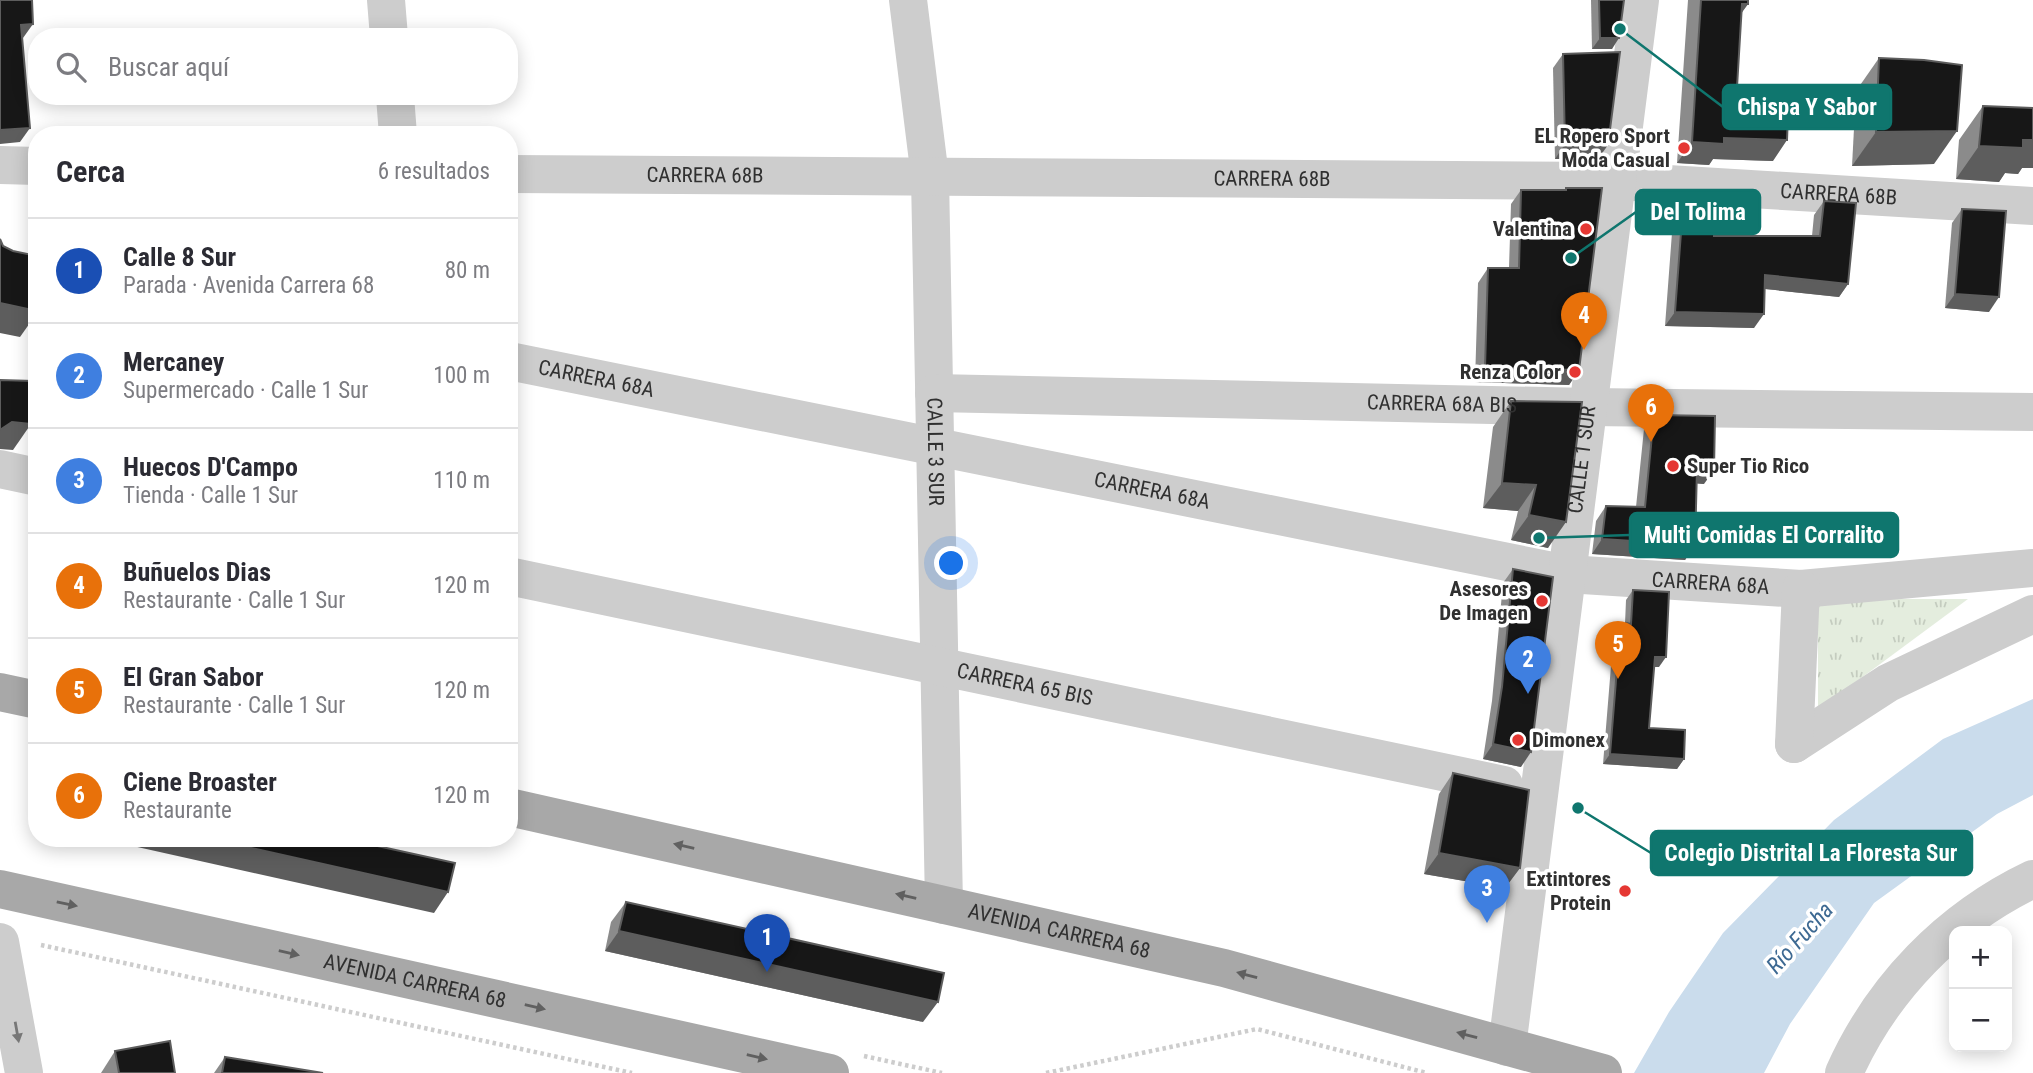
<!DOCTYPE html>
<html lang="es">
<head>
<meta charset="utf-8">
<style>
  :root { --surface:#fff; --page:#f7f7f7; --text:#2b2b33; --muted:#7c7c81; --line:#e1e1e2; --accent:#7c3aed }
  body { margin:0; font-family:"Roboto Condensed",sans-serif; background:var(--page); color:var(--text) }
  .controls { position:absolute; right:21px; bottom:21px; display:grid; overflow:hidden; border-radius:14px; box-shadow:0 4px 18px #0003 }
  .controls button { width:63px; height:63px; display:grid; place-items:center; padding:0; border:0; border-bottom:2px solid var(--line); background:var(--surface); color:var(--text); font:35px sans-serif }
  .you { position:absolute; left:952px; top:564px; width:24px; height:24px; margin:-18px; border:5px solid #fff; border-radius:50%; background:#1a73e8; box-shadow:0 0 0 10px #1a73e833 }
  .badge { display:grid; place-items:center; width:46px; height:46px; border-radius:50%; background:var(--accent); color:#fff; font-size:23px; font-weight:700 }
  .pin { position:absolute; translate:-50% -58px; filter:drop-shadow(0 2px 4px #0008) }
  .pin::after { content:''; position:absolute; top:37px; width:24px; height:21px; background:inherit; clip-path:polygon(0 0,100% 0,50% 100%) }
  .list { margin:0; padding:0; list-style:none }
  h2 { display:flex; justify-content:space-between; align-items:center; height:91px; margin:0; padding:0 28px; font-size:30px }
  h2 small { font-size:23px; font-weight:400; color:var(--muted) }
  .list li { display:grid; grid-template-columns:46px 1fr auto; gap:21px; align-items:center; box-sizing:border-box; height:105px; padding:0 28px; border-top:2px solid var(--line) }
  .list b { display:block; font-size:26px; white-space:nowrap }
  .list p { margin:0; font-size:23px; white-space:nowrap; color:var(--muted) }
  .list em { font-size:23px; font-style:normal; color:var(--muted) }
  .icon { flex:none; width:38px; height:38px; fill:none; stroke:currentColor; stroke-width:2; stroke-linecap:round; stroke-linejoin:round }
  .map { position:relative; flex:none; width:2033px; height:1073px; overflow:hidden }
  .search { position:absolute; background:var(--surface); box-shadow:0 4px 18px #0003; left:28px; top:28px; width:490px; height:77px; display:flex; align-items:center; gap:18px; box-sizing:border-box; padding:0 24px; border-radius:28px; color:var(--muted); font-size:26px }
  .panel { position:absolute; background:var(--surface); box-shadow:0 4px 18px #0003; left:28px; top:126px; width:490px; height:721px; border-radius:28px }
  .map>svg:first-child { display:block }
  .grass { fill:url(#grass-tufts) }
  .water { fill:#cadcec }
  .lines { fill:none; stroke-linecap:round; stroke-linejoin:round }
  .path { stroke:#cdcdcd; stroke-width:4.5; stroke-dasharray:3.5 3.5; stroke-linecap:butt }
  .minor { stroke:#cdcdcd; stroke-width:38 }
  .tertiary { stroke:#cdcdcd; stroke-width:38 }
  .primary { stroke:#a8a8a8; stroke-width:38 }
  .wall { fill:#8b8b8b }
  .shaded-wall { fill:#5d5d5d }
  .building { fill:#171717; stroke:#5d5d5d; stroke-width:2 }
  .oneway { fill:#606060 }
  .oneway2 { fill:#777 }
  .poi-dot { fill:#e53733; stroke:#fff; stroke-width:2.5 }
  .labels { text-anchor:middle; dominant-baseline:central; stroke-width:7; stroke-linejoin:round; paint-order:stroke }
  .poi-label { font-size:21px; font-weight:bold; fill:#303030; stroke:#fff; text-anchor:end }
  .street-label { font-size:21px; fill:#303030; stroke:#fff }
  .water-label { font-size:23px; font-style:italic; fill:#3d6992; stroke:#fff }
  .leader { fill:none; stroke:#0f766e; stroke-width:2.5 }
  .callout-dot { fill:#0f766e; stroke:#fff; stroke-width:2.5 }
  .callout { fill:#0f766e; stroke:#0f766e; stroke-width:2.5 }
  .callout-label { font-size:23px; text-anchor:middle; font-weight:bold; fill:#fff }
</style>
</head>
<body>
<div class="map">
<svg width="2033" height="1073" viewBox="0 0 2033 1073">
  <defs>
    <pattern id="grass-tufts" width="24" height="20" patternUnits="userSpaceOnUse" patternTransform="scale(1.75)"><rect width="24" height="20" fill="#e4edde"/><path d="M3 7l-1-3M5 7V3M7 7l1-3M15 17l-1-3M17 17v-4M19 17l1-3" fill="none" stroke="#c4ccbf"/></pattern>
  </defs>
  <rect width="100%" height="100%" fill="#fff"/>
  <path class="grass" d="M1818 599H1968L1818 710Z"/>
  <path class="water" d="M2033 699V795L1997 814 1874 903 1790 1024 1764 1073H1634L1669 1012 1723 933 1834 820 1943 739Z"/>
  <g class="lines">
    <g class="path">
      <path d="M41 945 632 1073"/>
      <path d="M864 1056 942 1073"/>
      <path d="M1046 1073 1257 1029 1427 1073"/>
    </g>
    <g class="minor">
      <path d="M386 0 389 37"/>
      <path id="s1" d="M908 0 930 177 944 905"/>
      <path d="M395 96 398 135"/>
      <path d="M0 165 37 166"/>
      <path id="s2" d="M509 174 1618 181 2033 206"/>
      <path id="s3" d="M509 361 1567 574 1801 589 2033 568"/>
      <path id="s4" d="M934 393 1589 407 2033 412"/>
      <path d="M0 469 37 477"/>
      <path id="s5" d="M509 576 1504 785"/>
      <path d="M1794 744 1888 683 2033 614"/>
      <path d="M1794 744 1801 589"/>
      <path d="M1844 1073C1882 988 1949 919 2033 879"/>
    </g>
    <g class="tertiary">
      <path d="M0 942 24 1073"/>
      <path id="s6" d="M1507 1047 1640 0"/>
    </g>
    <g class="primary">
      <path d="M0 692 37 700"/>
      <path id="s7" d="M509 807 1224 968 1603 1073"/>
      <path id="s8" d="M0 889 830 1073"/>
    </g>
  </g>
  <g class="wall">
    <path d="M1591 0H1624L1612 49H1592Z"/>
    <path d="M1688 0H1748V4L1741 13 1737 87 1773 161 1713 159 1709 165 1677 163Z"/>
    <path d="M1563 54 1598 159H1555L1553 68Z"/>
    <path d="M1879 58 1934 164 1852 166 1856 91Z"/>
    <path d="M1983 106 2022 168 2018 174 2005 173 1999 182 1956 179 1959 140Z"/>
    <path d="M1566 188 1579 370 1569 385 1475 382 1478 283 1488 268H1509L1511 204 1521 190H1564Z"/>
    <path d="M1684 193 1714 236H1812L1814 215 1824 201 1848 284 1839 297 1765 289 1754 328 1665 326 1674 206Z"/>
    <path d="M1962 209 1989 312 1945 308 1952 223Z"/>
    <path d="M1511 401 1582 402 1548 548 1511 540 1518 511 1483 508 1493 427Z"/>
    <path d="M1654 415 1704 484 1697 483 1695 545 1685 560 1592 554 1596 521 1606 506 1636 507 1644 429Z"/>
    <path d="M1513 569 1521 767 1483 759 1492 701 1503 583Z"/>
    <path d="M1633 590 1659 667H1654L1649 728 1684 759 1677 769 1603 764 1611 666 1618 656 1619 633 1625 624 1626 600Z"/>
    <path d="M1453 773 1520 868 1505 888 1424 874 1439 794Z"/>
    <path d="M626 902 923 1022 605 951 611 922Z"/>
    <path d="M115 1051 175 1073H101Z"/>
    <path d="M225 1057 323 1073H214Z"/>
  </g>
  <g class="shaded-wall">
    <path d="M1742 4H1748L1733 25Z"/>
    <path d="M33 24 23 38 11 39 21 25Z"/>
    <path d="M1600 38H1619L1612 49H1592Z"/>
    <path d="M30 128 20 142 0 144V130Z"/>
    <path d="M1957 131 1934 164 1852 166 1876 132Z"/>
    <path d="M1724 138 1787 140 1773 161 1713 159 1709 165 1677 163 1692 142Z"/>
    <path d="M2023 140H2033V168H2022L2018 174 2005 173 1999 182 1956 179 1979 146Z"/>
    <path d="M1565 144 1608 145 1598 159H1555Z"/>
    <path d="M1765 275 1848 284 1839 297 1756 288Z"/>
    <path d="M1955 294 1999 297 1989 312 1945 308Z"/>
    <path d="M0 303 37 311V313L20 337 0 333Z"/>
    <path d="M1675 312 1764 314 1754 328 1665 326Z"/>
    <path d="M1485 368 1579 370 1569 385 1475 382Z"/>
    <path d="M12 422 31 424 13 450 0 449V430Z"/>
    <path d="M1697 468 1714 470 1704 484 1687 483Z"/>
    <path d="M1502 483 1536 485 1518 511 1483 508Z"/>
    <path d="M1529 515 1566 522 1548 548 1511 540Z"/>
    <path d="M1602 539 1695 545 1685 560 1592 554Z"/>
    <path d="M1655 657H1666L1659 667H1648Z"/>
    <path d="M1493 744 1531 752 1521 767 1483 759Z"/>
    <path d="M1610 754 1684 759 1677 769 1603 764Z"/>
    <path d="M118 838H207L448 892 434 913 115 842Z"/>
    <path d="M1439 853 1520 868 1505 888 1424 874Z"/>
    <path d="M619 931 938 1002 923 1022 605 951Z"/>
  </g>
  <g class="building">
    <path d="M0 0H32L33 24 21 25 30 128 0 130Z"/>
    <path d="M1599 0H1624L1619 38H1600Z"/>
    <path d="M1701 0H1748V4H1742L1737 87 1789 89 1787 140 1724 138V144L1692 142Z"/>
    <path d="M1620 52 1608 145 1565 144 1563 54Z"/>
    <path d="M1879 58 1924 60 1962 65 1957 131 1876 132Z"/>
    <path d="M1983 106 2033 108V140H2023V148L1979 146Z"/>
    <path d="M1566 188H1602L1579 370 1485 368 1488 268H1519L1521 190H1566Z"/>
    <path d="M1684 193 1716 195 1714 236H1820L1824 201 1856 203 1848 284 1765 275 1764 314 1675 312Z"/>
    <path d="M1962 209 2006 211 1999 297 1955 294Z"/>
    <path d="M0 239 3 246 13 251 37 256V311L0 303Z"/>
    <path d="M0 380 33 381 31 424 12 422 0 430Z"/>
    <path d="M1511 401 1582 402 1566 522 1529 515 1536 485 1502 483Z"/>
    <path d="M1654 415 1715 416 1714 470 1697 468 1695 545 1602 539 1606 506 1645 507Z"/>
    <path d="M1513 569 1553 577 1531 752 1493 744 1502 687Z"/>
    <path d="M1633 590 1669 592 1666 657H1655L1649 728 1685 730 1684 759 1610 754 1618 656 1625 657 1626 623 1631 624Z"/>
    <path d="M1453 773 1529 790 1520 868 1439 853Z"/>
    <path d="M207 838H341L455 863 448 892Z"/>
    <path d="M626 902 944 973 938 1002 619 931Z"/>
    <path d="M170 1041 175 1073H119L115 1051Z"/>
    <path d="M225 1057 323 1073H222Z"/>
  </g>
  <defs><path id="oneway-solid" d="M-6-.8H1V-3.2L6.5 0L1 3.2V.8H-6Z" transform="scale(1.75)"/></defs>
  <g class="oneway">
    <use href="#oneway-solid" transform="translate(684 846) rotate(-167)"/>
    <use href="#oneway-solid" transform="translate(906 896) rotate(-167)"/>
    <use href="#oneway-solid" transform="translate(67 904) rotate(12)"/>
    <use href="#oneway-solid" transform="translate(289 953) rotate(13)"/>
    <use href="#oneway-solid" transform="translate(1247 975) rotate(-165)"/>
    <use href="#oneway-solid" transform="translate(535 1007) rotate(13)"/>
    <use href="#oneway-solid" transform="translate(1467 1035) rotate(-165)"/>
    <use href="#oneway-solid" transform="translate(757 1057) rotate(13)"/>
  </g>
  <use class="oneway2" href="#oneway-solid" transform="translate(17 1032) rotate(80)"/>
  <g class="poi-dot">
    <circle cx="1684" cy="148" r="7"/>
    <circle cx="1586" cy="229" r="7"/>
    <circle cx="1575" cy="372" r="7"/>
    <circle cx="1673" cy="466" r="7"/>
    <circle cx="1542" cy="601" r="7"/>
    <circle cx="1518" cy="740" r="7"/>
    <circle cx="1625" cy="891" r="7"/>
  </g>
  <g class="labels">
    <g class="poi-label">
      <text x="1670" y="136">EL Ropero Sport<tspan x="1670" dy="24">Moda Casual</tspan></text>
      <text x="1572" y="229">Valentina</text>
      <text x="1561" y="372">Renza Color</text>
      <text x="1687" y="466" text-anchor="start">Super Tio Rico</text>
      <text x="1528" y="589">Asesores<tspan x="1528" dy="24">De Imagen</tspan></text>
      <text x="1532" y="740" text-anchor="start">Dimonex</text>
      <text x="1611" y="879">Extintores<tspan x="1611" dy="24">Protein</tspan></text>
    </g>
    <g class="street-label">
      <text stroke="none"><textPath href="#s2" startOffset="196">CARRERA 68B</textPath></text>
      <text stroke="none"><textPath href="#s2" startOffset="763">CARRERA 68B</textPath></text>
      <text stroke="none"><textPath href="#s2" startOffset="1330">CARRERA 68B</textPath></text>
      <text stroke="none"><textPath href="#s3" startOffset="89">CARRERA 68A</textPath></text>
      <text stroke="none"><textPath href="#s4" startOffset="508">CARRERA 68A BIS</textPath></text>
      <text stroke="none"><textPath href="#s1" startOffset="453">CALLE 3 SUR</textPath></text>
      <text stroke="none"><textPath href="#s6" startOffset="592">CALLE 1 SUR</textPath></text>
      <text stroke="none"><textPath href="#s3" startOffset="656">CARRERA 68A</textPath></text>
      <text stroke="none"><textPath href="#s3" startOffset="1223">CARRERA 68A</textPath></text>
      <text stroke="none"><textPath href="#s5" startOffset="527">CARRERA 65 BIS</textPath></text>
      <text stroke="none"><textPath href="#s7" startOffset="564">AVENIDA CARRERA 68</textPath></text>
      <text stroke="none"><textPath href="#s8" startOffset="425">AVENIDA CARRERA 68</textPath></text>
    </g>
    <g class="water-label">
      <text transform="translate(1800 938) rotate(-48)">Río Fucha</text>
    </g>
  </g>
  <path class="leader" d="M1620 29L1723 107M1571 258L1636 212M1539 538L1630 535M1578 808L1651 853"/>
  <g class="callout-dot">
    <circle cx="1620" cy="29" r="7"/>
    <circle cx="1571" cy="258" r="7"/>
    <circle cx="1539" cy="538" r="7"/>
    <circle cx="1578" cy="808" r="7"/>
  </g>
  <g class="callout">
    <rect x="1723" y="85" width="168" height="44" rx="7"/>
    <rect x="1636" y="190" width="124" height="44" rx="7"/>
    <rect x="1630" y="513" width="268" height="44" rx="7"/>
    <rect x="1651" y="831" width="321" height="44" rx="7"/>
  </g>
  <g class="callout-label">
    <text x="1807" y="115">Chispa Y Sabor</text>
    <text x="1698" y="220">Del Tolima</text>
    <text x="1764" y="543">Multi Comidas El Corralito</text>
    <text x="1811" y="861">Colegio Distrital La Floresta Sur</text>
  </g>
</svg>
<div class="controls">
<button>+</button>
<button>−</button>
</div>
<div class="you"></div>
<div class="pin badge" style="left:767px;top:972px;background:#1a4fb4">1</div>
<div class="pin badge" style="left:1528px;top:694px;background:#3f7fe0">2</div>
<div class="pin badge" style="left:1487px;top:923px;background:#3f7fe0">3</div>
<div class="pin badge" style="left:1584px;top:350px;background:#e8710a">4</div>
<div class="pin badge" style="left:1618px;top:679px;background:#e8710a">5</div>
<div class="pin badge" style="left:1651px;top:442px;background:#e8710a">6</div>
<div class="search"><svg class="icon" aria-label="search" viewBox="0 0 24 24"><circle cx="10" cy="10" r="6"/><path d="M15 15l6 6"/></svg>Buscar aquí</div>
<section class="panel">
<h2>Cerca<small>6 resultados</small></h2>
<ul class="list">
<li><span class="badge" style="background:#1a4fb4">1</span><div><b>Calle 8 Sur</b><p>Parada · Avenida Carrera 68</p></div><em>80 m</em></li>
<li><span class="badge" style="background:#3f7fe0">2</span><div><b>Mercaney</b><p>Supermercado · Calle 1 Sur</p></div><em>100 m</em></li>
<li><span class="badge" style="background:#3f7fe0">3</span><div><b>Huecos D'Campo</b><p>Tienda · Calle 1 Sur</p></div><em>110 m</em></li>
<li><span class="badge" style="background:#e8710a">4</span><div><b>Buñuelos Dias</b><p>Restaurante · Calle 1 Sur</p></div><em>120 m</em></li>
<li><span class="badge" style="background:#e8710a">5</span><div><b>El Gran Sabor</b><p>Restaurante · Calle 1 Sur</p></div><em>120 m</em></li>
<li><span class="badge" style="background:#e8710a">6</span><div><b>Ciene Broaster</b><p>Restaurante</p></div><em>120 m</em></li>
</ul>
</section>
</div>
</body>
</html>
